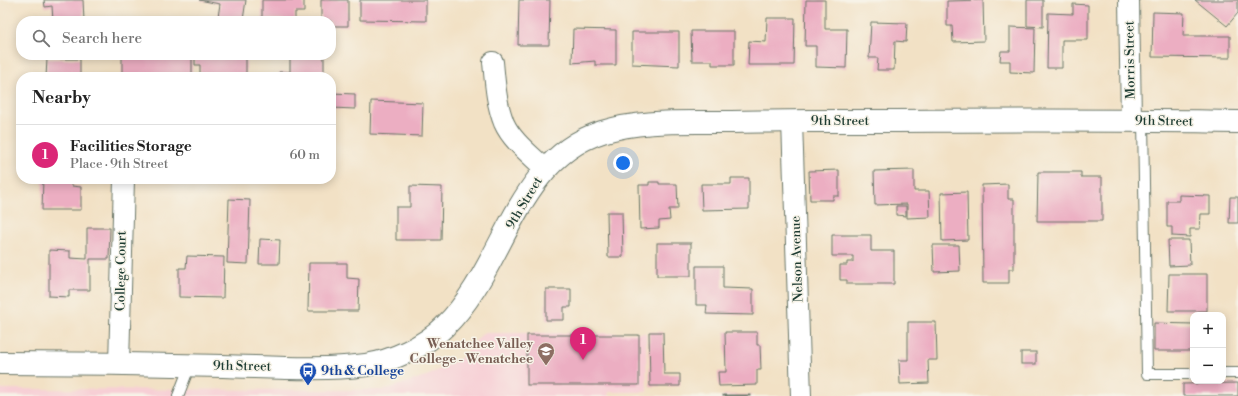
<!DOCTYPE html>
<html lang="en">
<head>
<meta charset="utf-8">
<style>
  :root { --surface:#fff; --page:#f2f2f2; --text:#222; --muted:#767676; --line:#e0e0e0; --accent:#db2777 }
  body { margin:0; font-family:"Libre Bodoni",serif; background:var(--page); color:var(--text) }
  .controls { position:absolute; right:12px; bottom:12px; display:grid; overflow:hidden; border-radius:8px; box-shadow:0 2px 10px #0003 }
  .controls button { width:36px; height:36px; display:grid; place-items:center; padding:0; border:0; border-bottom:1px solid var(--line); background:var(--surface); color:var(--text); font:20px sans-serif }
  .you { position:absolute; left:623px; top:163px; width:14px; height:14px; margin:-10px; border:3px solid #fff; border-radius:50%; background:#1a73e8; box-shadow:0 0 0 6px #1a73e833 }
  .badge { display:grid; place-items:center; width:26px; height:26px; border-radius:50%; background:var(--accent); color:#fff; font-size:13px; font-weight:700 }
  .pin { position:absolute; translate:-50% -33px; filter:drop-shadow(0 1px 2px #0008) }
  .pin::after { content:''; position:absolute; top:21px; width:14px; height:12px; background:inherit; clip-path:polygon(0 0,100% 0,50% 100%) }
  .list { margin:0; padding:0; list-style:none }
  h2 { display:flex; justify-content:space-between; align-items:center; height:52px; margin:0; padding:0 16px; font-size:17px }
  h2 small { font-size:13px; font-weight:400; color:var(--muted) }
  .list li { display:grid; grid-template-columns:26px 1fr auto; gap:12px; align-items:center; box-sizing:border-box; height:60px; padding:0 16px; border-top:1px solid var(--line) }
  .list b { display:block; font-size:15px; white-space:nowrap }
  .list p { margin:0; font-size:13px; white-space:nowrap; color:var(--muted) }
  .list em { font-size:13px; font-style:normal; color:var(--muted) }
  .icon { flex:none; width:22px; height:22px; fill:none; stroke:currentColor; stroke-width:2; stroke-linecap:round; stroke-linejoin:round }
  .map { position:relative; flex:none; width:1238px; height:396px; overflow:hidden }
  .search { position:absolute; background:var(--surface); box-shadow:0 2px 10px #0003; left:16px; top:16px; width:320px; height:44px; display:flex; align-items:center; gap:10px; box-sizing:border-box; padding:0 14px; border-radius:16px; color:var(--muted); font-size:15px }
  .panel { position:absolute; background:var(--surface); box-shadow:0 2px 10px #0003; left:16px; top:72px; width:320px; height:112px; border-radius:16px }
  .map>svg:first-child { display:block }
  .built { fill:#f7cfd5 }
  .building { fill:#ecaec2 }
  .lines { fill:none; stroke-linecap:round; stroke-linejoin:round }
  .lane-casing { stroke:#697667; stroke-width:12 }
  .street-casing { stroke:#697667; stroke-width:22 }
  .secondary-casing { stroke:#697667; stroke-width:24 }
  .lane { stroke:#fff; stroke-width:10 }
  .street { stroke:#fff; stroke-width:20 }
  .secondary { stroke:#fff; stroke-width:22 }
  .labels { text-anchor:middle; dominant-baseline:central; stroke-width:3; stroke-linejoin:round; paint-order:stroke }
  .street-label { font-size:13px; fill:#1f3d34; stroke:#f7f3e8 }
  .education-label { font-size:13px; font-weight:bold; fill:#785e54; stroke:#f7f3e8; text-anchor:end }
  .transit-label { font-size:13px; font-weight:bold; fill:#164399; stroke:#f7f3e8; text-anchor:start }
</style>
</head>
<body>
<div class="map">
<svg width="1238" height="396" viewBox="0 0 1238 396">
  <rect width="100%" height="100%" fill="#f7f3e8"/>
  <filter id="ink" filterUnits="userSpaceOnUse"><feTurbulence type="fractalNoise" baseFrequency=".025" numOctaves="2"/><feDisplacementMap in="SourceGraphic" scale="8" xChannelSelector="R" yChannelSelector="G"/><feConvolveMatrix kernelMatrix="1 2 1 2 8 2 1 2 1" color-interpolation-filters="sRGB"/></filter>
  <filter id="wash" filterUnits="userSpaceOnUse"><feTurbulence type="fractalNoise" baseFrequency=".012" numOctaves="4" result="noise"/><feDisplacementMap in="SourceGraphic" scale="16" xChannelSelector="R" yChannelSelector="G"/><feGaussianBlur stdDeviation="0.9" result="paint"/><feColorMatrix in="noise" values="0 0 0 0 0 0 0 0 0 0 0 0 0 0 0 0 0 1.4 0 .05"/><feComposite in="paint" operator="in"/></filter>
  <g filter="url(#wash)">
    <rect width="100%" height="100%" fill="#f2e1c5"/>
    <path class="built" d="M483 333H646L647 392H609L608 396H0V389L384 390 429 375 461 358Z"/>
    <g id="blocks">
      <g class="building">
        <path d="M44 0H83L84 21H53L52 6 45 7Z"/>
        <path d="M199 0H246L243 20 218 17 220 4Z"/>
        <path d="M262 0H304V12H295V20L262 19Z"/>
        <path d="M321 0H348V26H331V21H321Z"/>
        <path d="M360 0H426V21L360 20Z"/>
        <path d="M519 0H550L549 45H518Z"/>
        <path d="M806 0H825V29H847L846 68 816 67V46H805Z"/>
        <path d="M983 0 984 41 953 42 952 26H947V1Z"/>
        <path d="M1027 0H1043V27L1027 26Z"/>
        <path d="M1195 0H1238V13L1227 26Z"/>
        <path d="M1073 4 1088 5V40H1062V68H1047L1048 13 1073 14Z"/>
        <path d="M1153 12 1184 13 1183 36H1230V58L1152 57Z"/>
        <path d="M767 18H795L794 65H748L749 41 766 42Z"/>
        <path d="M871 22 907 23 906 42 895 41 894 70H877L878 58H869Z"/>
        <path d="M1010 27 1035 28 1034 73 1010 72V61H1000L1001 51H1010Z"/>
        <path d="M573 29 616 30V65H595V61L572 63Z"/>
        <path d="M691 31H734V65H712V61H692Z"/>
        <path d="M632 32H679V66L632 64Z"/>
        <rect x="122" y="55" width="70" height="22"/>
        <path d="M195 55 246 56V77H200V65H195Z"/>
        <path d="M290 56 324 57V77H279V72H290Z"/>
        <path d="M47 59H80V77H46Z"/>
        <path d="M331 93 355 94V109L331 108Z"/>
        <path d="M371 101 423 103 422 136 370 134Z"/>
        <path d="M839 170V196H833V200H810L809 171Z"/>
        <path d="M914 170V191H929L930 217 907 218V204L875 205 874 171Z"/>
        <path d="M1038 172H1081V177H1102V221H1037Z"/>
        <path d="M731 178H749V209L702 210 701 184H731Z"/>
        <path d="M43 179H72V186L81 187V210H42Z"/>
        <path d="M649 182H659V184H677L678 209H669L670 220 659 221V228L640 229 639 185H649Z"/>
        <path d="M1008 184V199H1014V269H1009V283H983L982 185Z"/>
        <path d="M410 186 442 187 441 240H396V207H410Z"/>
        <path d="M967 192 968 240 942 241 941 193Z"/>
        <path d="M1179 195 1210 196V214H1201L1200 229H1190V237L1172 236V227H1167V201H1179Z"/>
        <path d="M1230 197H1238V223H1229Z"/>
        <path d="M229 199 250 200 248 264 227 263Z"/>
        <path d="M896 206H906V216L896 215Z"/>
        <path d="M607 212H622L623 257H608Z"/>
        <path d="M87 228H110L109 259H90V290H69V297L49 296V250L70 251V258L87 259Z"/>
        <path d="M832 235H871V251H894V284H847V280H840V265H847V262H853V256H832Z"/>
        <path d="M260 239 280 240 279 264H259Z"/>
        <path d="M1168 240H1189L1190 265 1169 266Z"/>
        <rect x="657" y="243" width="34" height="33"/>
        <path d="M933 245H959L960 271 934 272Z"/>
        <path d="M187 256 224 257 223 298 179 297V268H186Z"/>
        <path d="M309 263H347V278L359 279 358 311H308Z"/>
        <path d="M696 266H723V288L753 289V315L706 314 707 305H696Z"/>
        <path d="M1169 274H1207V311H1168Z"/>
        <path d="M546 289H571V307H564V320H546Z"/>
        <path d="M908 322H936L937 360H928L929 383 900 384 899 360H908Z"/>
        <path d="M1154 323 1193 324V351H1154Z"/>
        <path d="M649 332H663L664 374H680V386H650Z"/>
        <path d="M725 332H757V345H760L761 370H757V385L719 386 718 372H726Z"/>
        <rect x="527" y="335" width="112" height="50"/>
        <rect x="1021" y="352" width="15" height="12"/>
        <path d="M1238 383V396H1183V384Z"/>
        <rect x="723" y="395" width="28" height="1"/>
      </g>
    </g>
  </g>
  <g filter="url(#ink)">
    <use href="#blocks" fill-opacity="0" stroke="#697667" stroke-width="1"/>
    <g class="lines">
      <g class="lane-casing">
        <g id="lane">
          <path d="M1143 120 1147 374H1193"/>
          <path d="M1223 373H1238"/>
          <path d="M178 396 190 365"/>
        </g>
      </g>
      <g class="street-casing">
        <g id="street">
          <path d="M1129 0 1131 120"/>
          <path d="M493 62C495 82 496 103 504 123 512 141 531 155 545 169"/>
          <path d="M792 121 801 396"/>
          <path d="M119 364 124 179"/>
        </g>
      </g>
      <g class="secondary-casing">
        <path id="secondary" d="M0 363C75 363 149 364 223 366 269 367 321 371 366 365 392 361 425 346 444 327 505 269 514 160 602 132 637 121 674 122 710 122 744 122 777 121 811 121 954 121 1096 119 1238 122"/>
      </g>
      <use href="#lane" class="lane"/>
      <use href="#street" class="street"/>
      <use href="#secondary" class="secondary"/>
    </g>
  </g>
  <defs>
    <g id="university-pin" transform="scale(0.9)"><path d="M0 17L-7.5 6A9.5 9.5 0 1 1 7.5 6Z" fill="#8d6e63" stroke="#f7f3e8"/><path d="M0-5L7-2L0 1L-7-2ZM-4 1L0 2.5L4 1V4Q0 6-4 4Z" fill="#fff"/></g>
    <g id="bus-pin" transform="scale(0.9)"><path d="M0 17L-7.5 6A9.5 9.5 0 1 1 7.5 6Z" fill="#1a4fb4" stroke="#f7f3e8"/><path d="M-5-6H5V4H4V6H2V4H-2V6H-4V4H-5ZM-3.5-4V0h7V-4ZM-3.5 1.2v1.5H-2V1.2ZM2 1.2v1.5H3.5V1.2Z" fill="#fff"/></g>
  </defs>
  <g fill-rule="evenodd">
    <use href="#university-pin" x="546" y="351"/>
    <use href="#bus-pin" x="308" y="371"/>
  </g>
  <g class="labels">
    <g class="street-label">
      <text transform="translate(1130 60) rotate(-91)">Morris Street</text>
      <text x="840" y="121">9th Street</text>
      <text transform="translate(1164 121) rotate(1)">9th Street</text>
      <text transform="translate(524 203) rotate(-59)">9th Street</text>
      <text transform="translate(797 259) rotate(-92)">Nelson Avenue</text>
      <text transform="translate(121 271) rotate(-89)">College Court</text>
      <text transform="translate(242 366) rotate(1)">9th Street</text>
    </g>
    <g class="education-label">
      <text x="533" y="344">Wenatchee Valley<tspan x="533" dy="15">College - Wenatchee</tspan></text>
    </g>
    <g class="transit-label">
      <text x="321" y="371">9th &amp; College</text>
    </g>
  </g>
</svg>
<div class="controls">
<button>+</button>
<button>−</button>
</div>
<div class="you"></div>
<div class="pin badge" style="left:583px;top:360px">1</div>
<div class="search"><svg class="icon" aria-label="search" viewBox="0 0 24 24"><circle cx="10" cy="10" r="6"/><path d="M15 15l6 6"/></svg>Search here</div>
<section class="panel">
<h2>Nearby<small></small></h2>
<ul class="list">
<li><span class="badge">1</span><div><b>Facilities Storage</b><p>Place · 9th Street</p></div><em>60 m</em></li>
</ul>
</section>
</div>
</body>
</html>
